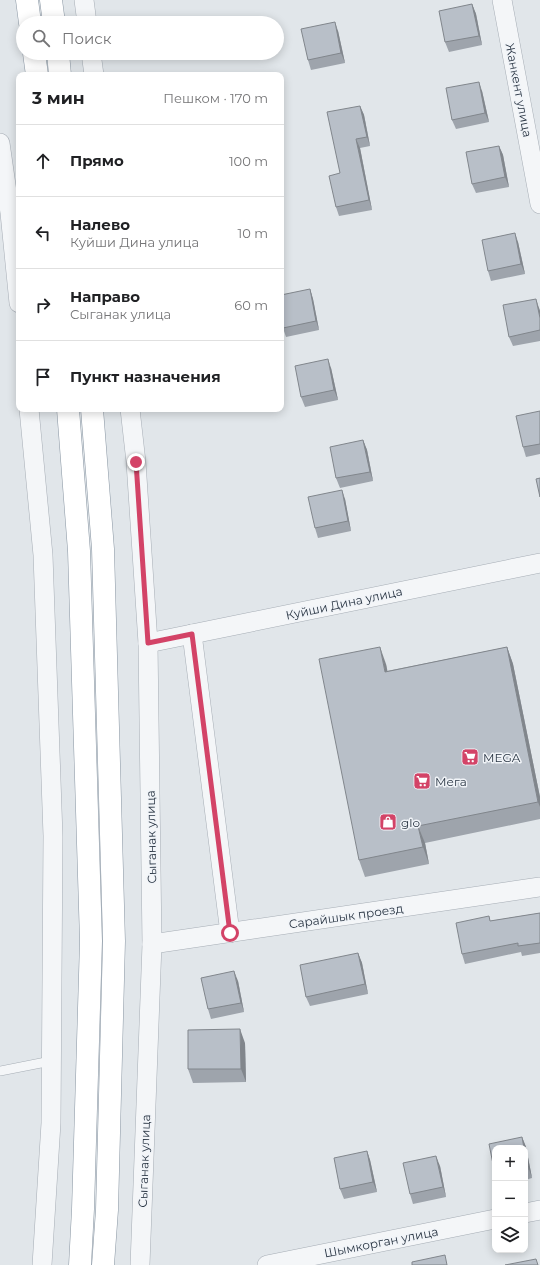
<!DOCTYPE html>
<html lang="ru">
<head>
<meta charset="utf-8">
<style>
  :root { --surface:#fff; --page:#f6f6f6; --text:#202124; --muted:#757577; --line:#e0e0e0 }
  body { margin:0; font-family:Montserrat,sans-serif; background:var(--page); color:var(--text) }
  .controls { position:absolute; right:12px; bottom:12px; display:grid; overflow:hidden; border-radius:8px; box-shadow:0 2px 10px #0003 }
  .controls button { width:36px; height:36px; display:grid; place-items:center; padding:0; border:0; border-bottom:1px solid var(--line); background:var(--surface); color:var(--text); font:20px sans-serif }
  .stop { position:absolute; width:12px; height:12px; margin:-9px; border:3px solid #d34367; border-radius:50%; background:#fff }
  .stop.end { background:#d34367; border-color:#fff; box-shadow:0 1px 4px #0008 }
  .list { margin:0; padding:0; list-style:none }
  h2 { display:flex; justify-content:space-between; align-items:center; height:52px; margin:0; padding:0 16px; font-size:17px }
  h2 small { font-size:13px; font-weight:400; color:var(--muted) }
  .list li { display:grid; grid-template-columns:26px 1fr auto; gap:12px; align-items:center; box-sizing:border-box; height:72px; padding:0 16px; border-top:1px solid var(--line) }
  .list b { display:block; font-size:15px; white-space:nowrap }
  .list p { margin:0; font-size:13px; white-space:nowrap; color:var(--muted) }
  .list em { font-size:13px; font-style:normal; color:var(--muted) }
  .icon { flex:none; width:22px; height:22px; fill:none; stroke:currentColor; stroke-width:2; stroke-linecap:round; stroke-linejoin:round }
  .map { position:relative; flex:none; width:540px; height:1265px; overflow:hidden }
  .search { position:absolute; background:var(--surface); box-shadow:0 2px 10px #0003; left:16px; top:16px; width:268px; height:44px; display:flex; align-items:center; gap:10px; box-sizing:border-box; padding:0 14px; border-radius:22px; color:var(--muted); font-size:15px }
  .panel { position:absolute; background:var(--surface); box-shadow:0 2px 10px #0003; left:16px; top:72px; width:268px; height:340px; border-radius:8px }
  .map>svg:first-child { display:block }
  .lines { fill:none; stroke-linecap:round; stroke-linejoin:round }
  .lane-casing { stroke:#a6adb5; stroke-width:10 }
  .street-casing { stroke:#a6adb5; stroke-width:20 }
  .highway-casing { stroke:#8895a2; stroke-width:23 }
  .lane { stroke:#f4f6f8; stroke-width:9 }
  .street { stroke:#f4f6f8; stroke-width:19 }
  .highway { stroke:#fff; stroke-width:22 }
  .wall { fill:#9ea4ac }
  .shaded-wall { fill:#81868c }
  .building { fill:#b8bfc8; stroke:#81868c }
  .route { stroke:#d34367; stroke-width:5 }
  .labels { text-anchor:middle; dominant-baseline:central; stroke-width:3; stroke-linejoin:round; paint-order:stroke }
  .street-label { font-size:12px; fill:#293543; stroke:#f1f4f8 }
  .poi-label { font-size:12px; fill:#293543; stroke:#f1f4f8; text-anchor:start }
</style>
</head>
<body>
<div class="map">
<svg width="540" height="1265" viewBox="0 0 540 1265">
  <rect width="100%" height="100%" fill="#e1e6ea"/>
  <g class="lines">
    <g class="lane-casing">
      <path id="lane" d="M0 1071 51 1061"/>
    </g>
    <g class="street-casing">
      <g id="street">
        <path d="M84 0 87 23"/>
        <path d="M502 0 540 204"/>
        <path d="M91 53 94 75"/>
        <path d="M0 143 10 213 19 303"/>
        <path d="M29 409 43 555 53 836 51 1123 42 1265"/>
        <path d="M130 409 136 462 148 643 152 944 140 1265"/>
        <path d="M192 634 230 933"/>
        <path d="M148 643 540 563"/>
        <path d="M152 944 540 887"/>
        <path d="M525 1213 540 1210"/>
        <path d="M267 1265 495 1219"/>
      </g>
    </g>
    <g class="highway-casing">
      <g id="highway">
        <path d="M27 0 30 23"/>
        <path d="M51 0 54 23"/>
        <path d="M34 53 37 75"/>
        <path d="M58 53 60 75"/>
        <path d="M68 409 79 551 91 941 83 1209 80 1265"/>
        <path d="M92 409 103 549 114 941 107 1210 103 1265"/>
      </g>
    </g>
    <use href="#lane" class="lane"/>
    <use href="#street" class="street"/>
    <use href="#highway" class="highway"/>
  </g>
  <g class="wall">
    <path d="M472 4 476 14 482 45 449 52 445 42Z"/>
    <path d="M338 31 345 63 311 70 308 60Z"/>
    <path d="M482 91 489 122 456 129 452 120Z"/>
    <path d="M360 106 364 115 370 146 360 148 372 210 339 216 336 207 340 173Z"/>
    <path d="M499 146 503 155 509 187 476 193 472 184Z"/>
    <path d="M518 242 525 274 491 281 488 271Z"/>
    <path d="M310 289 313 299 319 330 286 337 283 328Z"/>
    <path d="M539 308 540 311V341L513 346 509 337Z"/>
    <path d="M331 368 338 400 305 407 301 397Z"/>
    <path d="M540 411V454L526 457 523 447Z"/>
    <path d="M363 440 367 450 373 481 340 488 336 478Z"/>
    <path d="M345 499 351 531 318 538 315 528Z"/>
    <path d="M507 647 513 664 540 797V819L425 843 429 864 365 877 359 860 386 664 387 671Z"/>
    <path d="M540 913V953L522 956 521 952 465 964 462 954 489 916 490 921Z"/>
    <path d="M358 953 362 963 368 994 310 1006 306 997Z"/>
    <path d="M238 981 244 1012 211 1019 208 1009Z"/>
    <path d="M245 1043 246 1082 193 1083 188 1069Z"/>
    <path d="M522 1137 526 1147 532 1178 525 1180V1148Z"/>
    <path d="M367 1151 370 1160 377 1192 344 1199 340 1189Z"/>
    <path d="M440 1166 446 1197 413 1204 410 1194Z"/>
  </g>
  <g class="shaded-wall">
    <path d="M472 4 476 14 482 45 479 36Z"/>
    <path d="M335 22 338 31 345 63 341 53Z"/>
    <path d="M479 82 482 91 489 122 485 113Z"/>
    <path d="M360 106 364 115 370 146 367 137Z"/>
    <path d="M356 139 360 148 372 210 369 200Z"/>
    <path d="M499 146 503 155 509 187 505 177Z"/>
    <path d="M515 233 518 242 525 274 521 264Z"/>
    <path d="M310 289 313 299 319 330 316 321Z"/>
    <path d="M536 299 540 311V318Z"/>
    <path d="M328 359 331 368 338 400 334 390Z"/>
    <path d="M363 440 367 450 373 481 370 472Z"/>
    <path d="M342 490 345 499 351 531 348 521Z"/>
    <path d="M380 647 386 664 391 688 385 672Z"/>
    <path d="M507 647 513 664 540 797V807L538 802Z"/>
    <path d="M418 826 425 843 429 864 423 847Z"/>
    <path d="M358 953 362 963 368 994 365 984Z"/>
    <path d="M234 971 238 981 244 1012 241 1003Z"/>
    <path d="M240 1029 245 1043 246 1082 241 1069Z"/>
    <path d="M522 1137 526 1147 532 1178 529 1169 525 1151V1148H524Z"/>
    <path d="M367 1151 370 1160 377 1192 373 1182Z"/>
    <path d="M436 1156 440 1166 446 1197 443 1187Z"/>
  </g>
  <g class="building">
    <path d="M472 4 479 36 445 42 439 11Z"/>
    <path d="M335 22 341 53 308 60 301 29Z"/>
    <path d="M479 82 485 113 452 120 446 88Z"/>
    <path d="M360 106 367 137 356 139 369 200 336 207 329 176 340 173 327 112Z"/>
    <path d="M499 146 505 177 472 184 466 152Z"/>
    <path d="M515 233 521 264 488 271 482 240Z"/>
    <path d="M310 289 316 321 283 328 281 318V295Z"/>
    <path d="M536 299 540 318V330L509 337 503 305Z"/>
    <path d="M328 359 334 390 301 397 295 366Z"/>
    <path d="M540 411V444L523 447 516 416Z"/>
    <path d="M363 440 370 472 336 478 330 447Z"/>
    <path d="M540 478V497L536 479Z"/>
    <path d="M342 490 348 521 315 528 308 497Z"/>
    <path d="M380 647 385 672 507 647 538 802 418 826 423 847 359 860 319 659Z"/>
    <path d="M540 913V943L518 946V943L462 954 456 923 489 916 490 921Z"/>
    <path d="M358 953 365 984 306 997 300 965Z"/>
    <path d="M234 971 241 1003 208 1009 201 978Z"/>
    <path d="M240 1029 241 1069H188V1030Z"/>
    <path d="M522 1137 524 1148H495V1174L489 1144Z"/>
    <path d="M367 1151 373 1182 340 1189 334 1158Z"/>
    <path d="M525 1151 529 1169H525Z"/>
    <path d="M436 1156 443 1187 410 1194 403 1163Z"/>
    <path d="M445 1255 447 1265H412V1262Z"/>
    <path d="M536 1259 538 1265H505Z"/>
  </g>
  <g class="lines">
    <path class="route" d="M136 462 148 643 192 634 230 933"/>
  </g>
  <defs>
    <g id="supermarket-square" transform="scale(0.9)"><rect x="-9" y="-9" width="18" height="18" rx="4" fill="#d34367" stroke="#f1f4f8"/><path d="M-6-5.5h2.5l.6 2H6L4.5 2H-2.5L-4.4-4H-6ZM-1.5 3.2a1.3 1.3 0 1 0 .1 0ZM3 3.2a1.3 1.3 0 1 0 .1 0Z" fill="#fff"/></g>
    <g id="shop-square" transform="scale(0.9)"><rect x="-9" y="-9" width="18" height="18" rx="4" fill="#d34367" stroke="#f1f4f8"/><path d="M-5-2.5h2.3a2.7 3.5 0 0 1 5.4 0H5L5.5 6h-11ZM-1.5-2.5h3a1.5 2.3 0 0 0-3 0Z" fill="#fff"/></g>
  </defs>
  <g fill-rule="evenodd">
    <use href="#supermarket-square" x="470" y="757"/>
    <use href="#supermarket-square" x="422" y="781"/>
    <use href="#shop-square" x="388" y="822"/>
  </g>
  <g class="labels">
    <g class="street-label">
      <text transform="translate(519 90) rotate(79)">Жанкент улица</text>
      <text transform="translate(344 603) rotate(-12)">Куйши Дина улица</text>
      <text transform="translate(151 837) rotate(-91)">Сыганак улица</text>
      <text transform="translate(346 916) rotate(-8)">Сарайшык проезд</text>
      <text transform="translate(144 1161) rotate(-88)">Сыганак улица</text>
      <text transform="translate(381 1242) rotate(-11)">Шымкорган улица</text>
    </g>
    <g class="poi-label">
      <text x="483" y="757">MEGA</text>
      <text x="435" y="781">Мега</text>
      <text x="401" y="822">glo</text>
    </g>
  </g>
</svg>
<div class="controls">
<button>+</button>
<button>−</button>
<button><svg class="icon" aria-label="layers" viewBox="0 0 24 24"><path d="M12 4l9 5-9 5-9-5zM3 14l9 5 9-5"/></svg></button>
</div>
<div class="stop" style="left:230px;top:933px"></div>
<div class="stop end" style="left:136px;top:462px"></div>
<div class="search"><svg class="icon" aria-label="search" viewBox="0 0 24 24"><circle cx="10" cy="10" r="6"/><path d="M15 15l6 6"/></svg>Поиск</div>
<section class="panel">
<h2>3 мин<small>Пешком · 170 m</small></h2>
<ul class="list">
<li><svg class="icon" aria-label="ahead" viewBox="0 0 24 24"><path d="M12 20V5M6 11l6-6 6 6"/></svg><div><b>Прямо</b></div><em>100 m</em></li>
<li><svg class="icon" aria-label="left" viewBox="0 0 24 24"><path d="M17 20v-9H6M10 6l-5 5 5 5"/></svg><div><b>Налево</b><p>Куйши Дина улица</p></div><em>10 m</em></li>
<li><svg class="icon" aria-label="right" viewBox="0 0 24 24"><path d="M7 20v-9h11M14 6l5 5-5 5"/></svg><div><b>Направо</b><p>Сыганак улица</p></div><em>60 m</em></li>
<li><svg class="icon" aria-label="arrive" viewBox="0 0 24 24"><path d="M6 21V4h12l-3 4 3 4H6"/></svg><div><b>Пункт назначения</b></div></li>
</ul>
</section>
</div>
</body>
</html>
